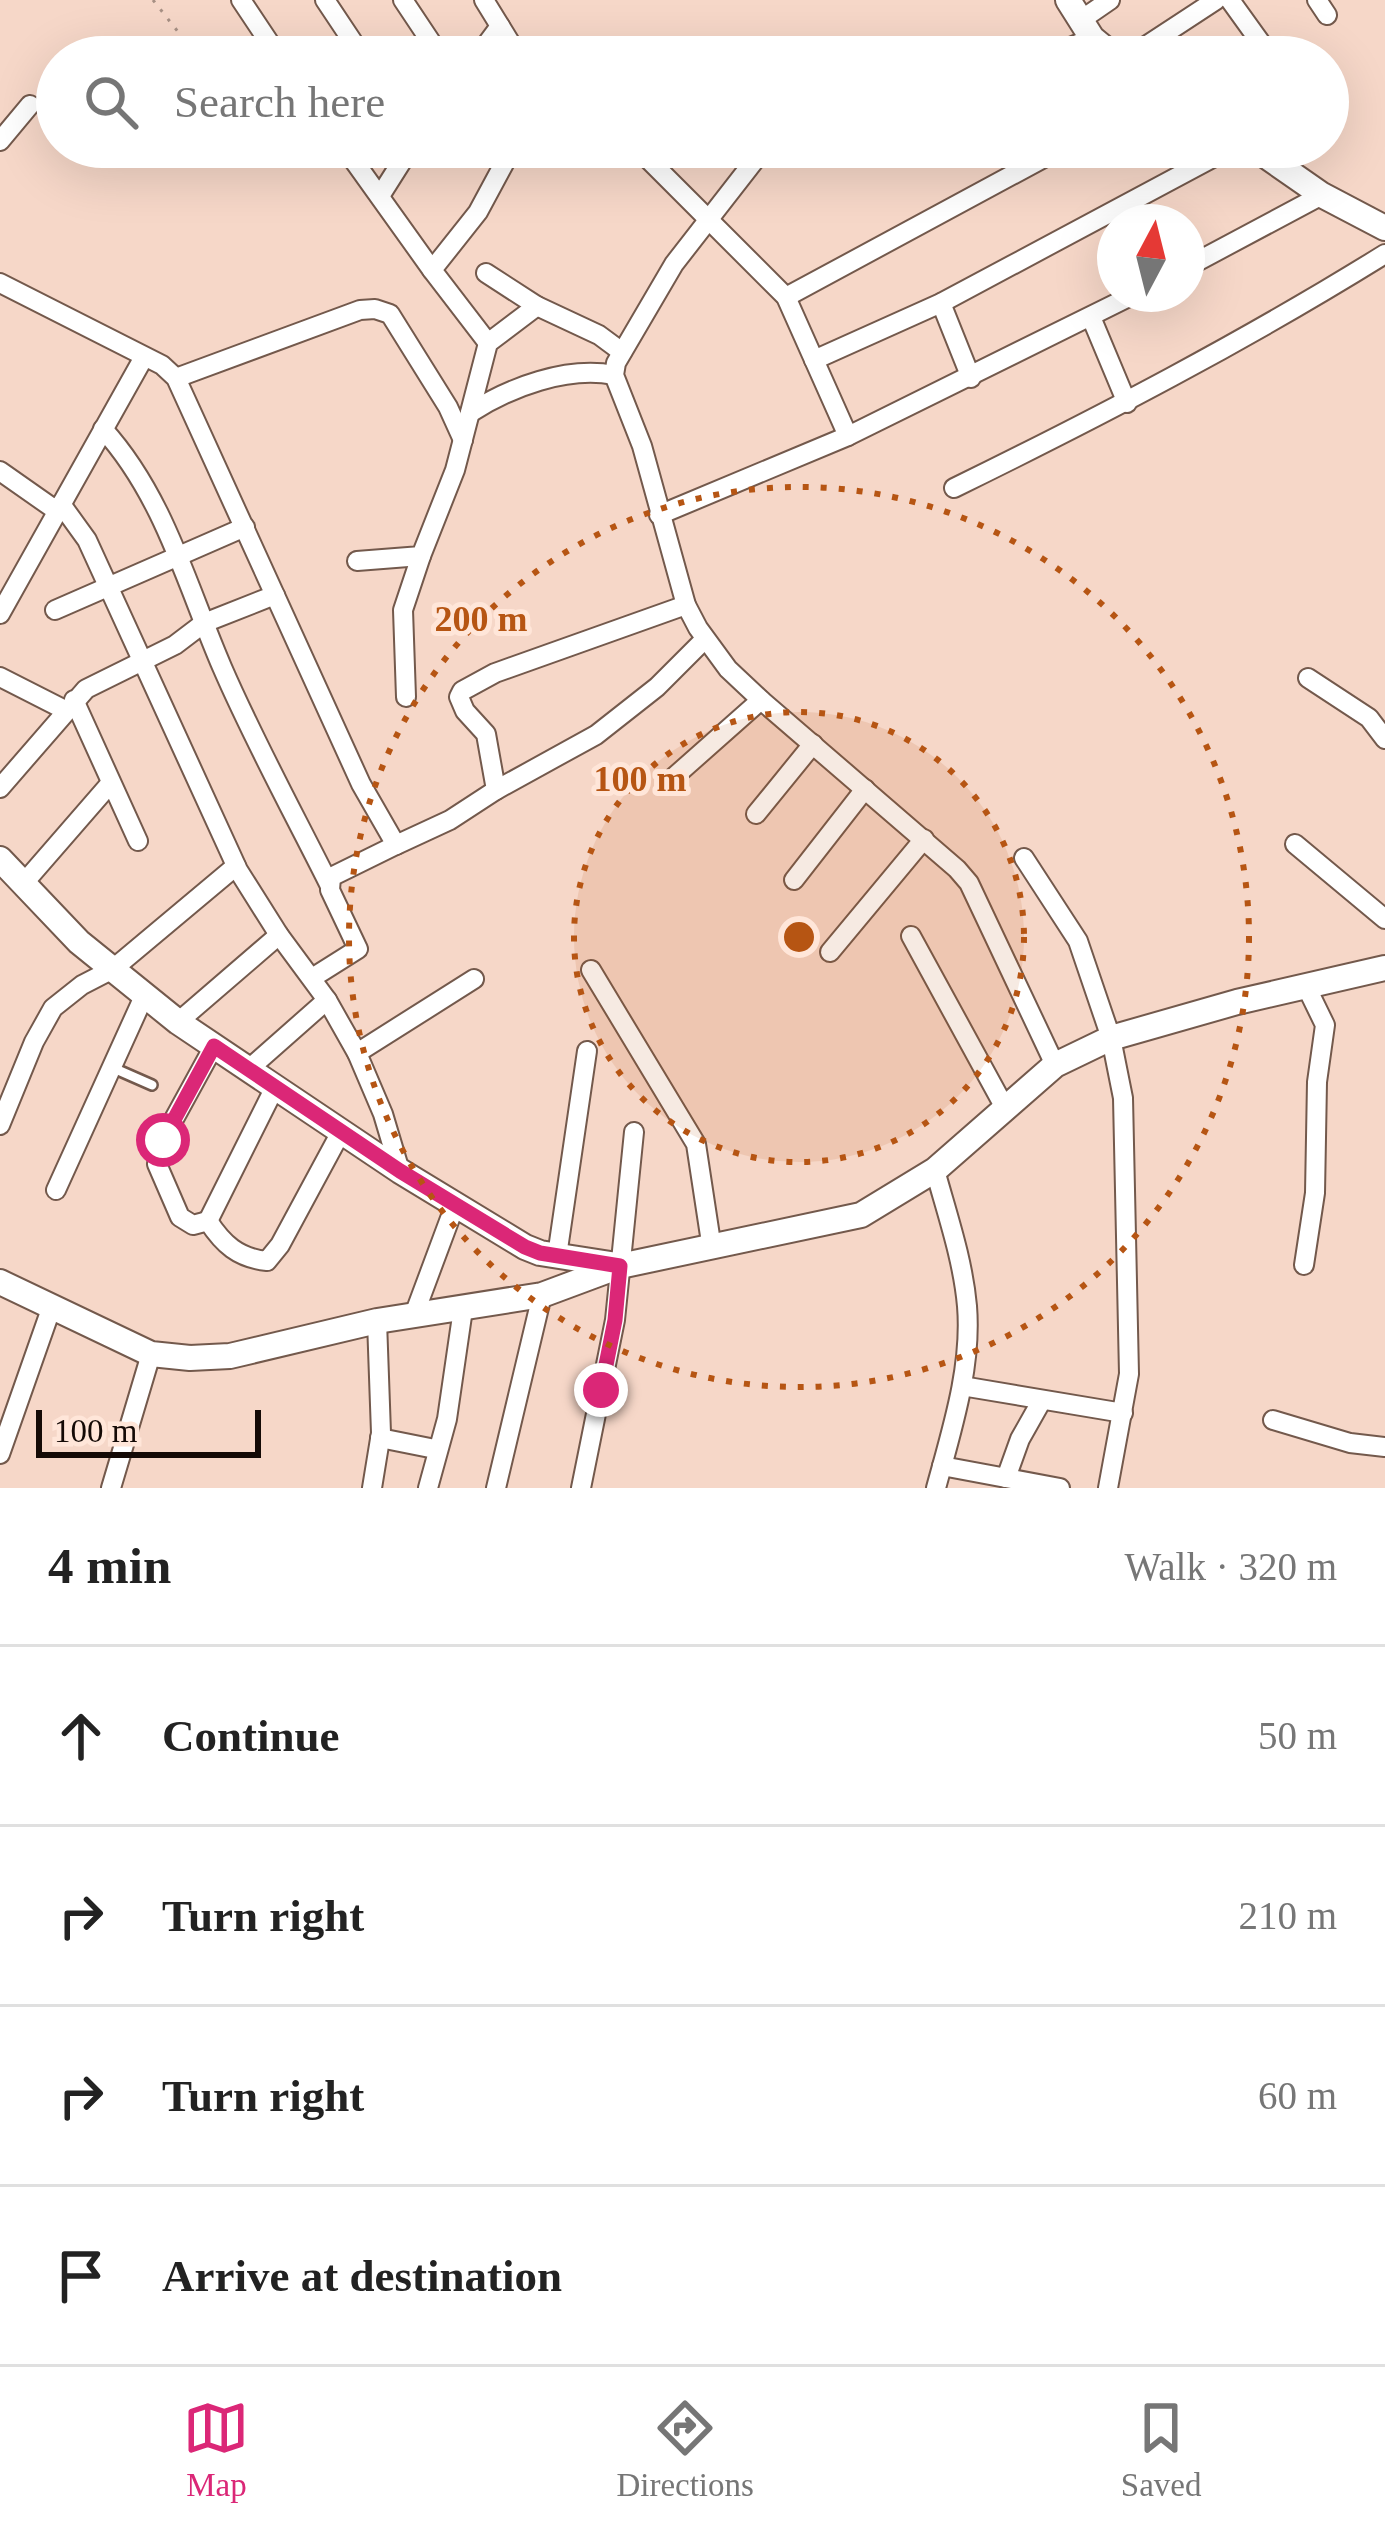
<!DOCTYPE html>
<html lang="en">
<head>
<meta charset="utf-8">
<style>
  :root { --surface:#fff; --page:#f6f6f6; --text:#222; --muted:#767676; --line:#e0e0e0; --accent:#db2777 }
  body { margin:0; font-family:"Times New Roman",serif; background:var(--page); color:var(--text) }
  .compass { position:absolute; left:1097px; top:204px; width:108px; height:108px; border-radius:50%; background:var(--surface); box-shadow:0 12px 48px #0002; rotate:7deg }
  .scale { position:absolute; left:36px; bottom:30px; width:225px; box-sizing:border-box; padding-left:12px; border:6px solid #140a06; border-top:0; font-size:33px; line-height:42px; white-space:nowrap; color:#140a06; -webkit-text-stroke:9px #ffe6d9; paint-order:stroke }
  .stop { position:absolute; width:36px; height:36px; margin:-27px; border:9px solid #db2777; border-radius:50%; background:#fff }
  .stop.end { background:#db2777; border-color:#fff; box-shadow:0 3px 12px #0008 }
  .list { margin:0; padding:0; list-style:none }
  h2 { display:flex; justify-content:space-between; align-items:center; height:156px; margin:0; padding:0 48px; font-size:51px }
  h2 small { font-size:39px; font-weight:400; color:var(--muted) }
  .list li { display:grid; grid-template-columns:78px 1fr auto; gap:36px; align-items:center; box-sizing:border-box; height:180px; padding:0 48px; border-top:3px solid var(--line) }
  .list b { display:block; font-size:45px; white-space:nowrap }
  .list em { font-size:39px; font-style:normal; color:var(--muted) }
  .icon { flex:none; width:66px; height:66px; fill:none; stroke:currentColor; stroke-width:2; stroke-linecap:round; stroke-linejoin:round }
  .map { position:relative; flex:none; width:1385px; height:1488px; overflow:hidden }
  .search { position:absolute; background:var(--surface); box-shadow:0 12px 48px #0002; left:36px; right:36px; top:36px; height:132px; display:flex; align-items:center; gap:30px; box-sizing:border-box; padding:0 42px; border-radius:66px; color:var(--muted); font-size:45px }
  .sheet { height:876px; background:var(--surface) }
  nav { display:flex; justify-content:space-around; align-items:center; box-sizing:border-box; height:168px; border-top:3px solid var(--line); background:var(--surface); font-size:33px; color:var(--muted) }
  nav a { display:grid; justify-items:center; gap:6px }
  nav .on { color:var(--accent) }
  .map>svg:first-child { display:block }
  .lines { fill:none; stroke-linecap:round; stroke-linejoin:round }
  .lane-casing { stroke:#73594c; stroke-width:14 }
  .street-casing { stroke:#73594c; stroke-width:22 }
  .secondary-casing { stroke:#73594c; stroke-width:28 }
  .path { stroke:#a79084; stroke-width:3; stroke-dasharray:3 9; stroke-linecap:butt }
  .lane { stroke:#fff; stroke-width:9 }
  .street { stroke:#fff; stroke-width:18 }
  .secondary { stroke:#fff; stroke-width:24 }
  .route { stroke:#db2777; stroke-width:15 }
  .ring { fill:none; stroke:#b65513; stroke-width:6; stroke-dasharray:6 12 }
  .centre { fill:#b65513; stroke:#ffe6d9; stroke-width:6 }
  .ring-label { font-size:36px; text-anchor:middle; font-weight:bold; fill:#b65513; stroke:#ffe6d9; stroke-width:10; stroke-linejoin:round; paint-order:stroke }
</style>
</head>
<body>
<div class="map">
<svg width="1385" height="1488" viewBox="0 0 1385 1488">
  <rect width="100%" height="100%" fill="#f6d7c8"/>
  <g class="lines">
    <g class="lane-casing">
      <g id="lane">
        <path d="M293 57 307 48"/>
        <path d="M111 1067 152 1085"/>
      </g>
    </g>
    <g class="street-casing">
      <g id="street">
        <path d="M241 0 279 57"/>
        <path d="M325 0 363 57"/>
        <path d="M403 0 441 57"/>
        <path d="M1230 0 1271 57"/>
        <path d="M1317 0 1327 15"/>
        <path d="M1081 20 1110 0"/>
        <path d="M500 26 519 57"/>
        <path d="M477 57 500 26 484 0"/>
        <path d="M1047 57 1092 38"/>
        <path d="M1129 57 1216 0"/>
        <path d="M0 141 30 105"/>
        <path d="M344 147 432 270"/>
        <path d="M569 147C596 162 619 149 647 158L786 297 848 436 1135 294"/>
        <path d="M765 147 674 264 616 363 614 375 642 446 686 605 698 628 728 669 761 700 957 869 969 883 1055 1065"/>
        <path d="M380 196 411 147"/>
        <path d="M1187 267 1322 195"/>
        <path d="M486 273 537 306"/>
        <path d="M0 283 162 365 176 378 361 784 396 845 331 877 330 890 358 949 312 978"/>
        <path d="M786 297 1064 147"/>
        <path d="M941 303 971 378"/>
        <path d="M1091 317 1127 403"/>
        <path d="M488 343 432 270 478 212 513 147"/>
        <path d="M814 360 941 303 1233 147"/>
        <path d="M176 378 360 310 375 309 390 314 448 407 463 440"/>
        <path d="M470 413C510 387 567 366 614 375"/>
        <path d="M103 429C164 496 187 586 222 667 254 741 293 812 329 884"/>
        <path d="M0 471 57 511"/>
        <path d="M954 488C1101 416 1245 341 1385 254"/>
        <path d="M61 504 87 540 238 870 279 935 327 1000 357 1053 383 1114 400 1171"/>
        <path d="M659 515 848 436"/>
        <path d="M357 561 421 556 455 470 488 343 537 306 599 335 622 352"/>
        <path d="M55 610 245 527"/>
        <path d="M0 614 144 357"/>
        <path d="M0 677 65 710"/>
        <path d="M1308 678 1369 718 1385 739"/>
        <path d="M406 697 403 610 421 556"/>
        <path d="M74 700 138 841"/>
        <path d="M674 777 761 700"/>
        <path d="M0 788 86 689 175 645 204 623 275 595"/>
        <path d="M496 790 596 735 657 687 705 639"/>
        <path d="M756 814 813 744"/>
        <path d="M1295 844 1385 919"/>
        <path d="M396 845 450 820 496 790 486 734 465 711 459 697 462 691 495 673 686 605"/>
        <path d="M1024 858 1078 941 1111 1038 1123 1098 1129 1374 1108 1488"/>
        <path d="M794 880 865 789"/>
        <path d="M23 884 109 785"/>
        <path d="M911 936 1005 1108"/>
        <path d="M830 952 924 839"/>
        <path d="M591 970 696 1144 712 1249"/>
        <path d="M178 1022 279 935"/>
        <path d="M214 1046 174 1119 157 1164 180 1217 193 1225 208 1221C223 1244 238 1258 267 1261L280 1245 342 1130"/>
        <path d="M357 1053 474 979"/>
        <path d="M250 1068 327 1000"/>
        <path d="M0 1125 34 1042 53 1008 82 985 113 969 236 866"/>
        <path d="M935 1170C947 1214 963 1260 967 1306 972 1367 952 1429 936 1488"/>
        <path d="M56 1190 145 994"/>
        <path d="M208 1221 276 1085"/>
        <path d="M557 1256 587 1051"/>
        <path d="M1304 1265 1315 1193 1317 1082 1325 1025 1306 986"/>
        <path d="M414 1315 455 1205"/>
        <path d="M962 1386 1123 1413"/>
        <path d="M1273 1420 1350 1443 1385 1447"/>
        <path d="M380 1438 435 1449"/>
        <path d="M0 1454 51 1309"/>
        <path d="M942 1466 1060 1488"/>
        <path d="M1006 1478 1020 1439 1042 1400"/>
        <path d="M111 1488 151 1354"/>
        <path d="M372 1488 381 1433 377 1321"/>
        <path d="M428 1488 447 1419 463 1309"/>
        <path d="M496 1488 542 1295"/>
        <path d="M581 1488 615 1320 634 1132"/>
      </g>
    </g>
    <g class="secondary-casing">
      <g id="secondary">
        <path d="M1068 0 1092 38 1115 57"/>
        <path d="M1253 147 1322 195 1385 228"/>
        <path d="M0 859 79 942 178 1022 400 1171 525 1247 540 1253 617 1265"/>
        <path d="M0 1282 151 1354 190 1358 230 1356 377 1321 542 1295 620 1266 861 1215 935 1170 1055 1065 1111 1038 1237 1002 1385 968"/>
      </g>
    </g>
    <path class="path" d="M153 0 190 47 186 57"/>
    <use href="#lane" class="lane"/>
    <use href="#street" class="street"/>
    <use href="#secondary" class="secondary"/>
  </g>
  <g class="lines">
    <path class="route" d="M163 1140 214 1046 400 1171 525 1247 540 1253 620 1266 615 1320 601 1390"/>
  </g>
  <circle cx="799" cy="937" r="225" fill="#b65513" fill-opacity=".12"/>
  <g class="ring">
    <circle cx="799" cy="937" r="225"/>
    <circle cx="799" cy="937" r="450"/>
  </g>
  <circle cx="799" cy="937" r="18" class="centre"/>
  <g class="ring-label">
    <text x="481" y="631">200 m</text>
    <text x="640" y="791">100 m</text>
  </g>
</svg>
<svg class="compass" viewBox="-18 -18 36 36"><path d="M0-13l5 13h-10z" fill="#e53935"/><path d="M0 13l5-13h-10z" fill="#767676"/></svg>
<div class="scale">100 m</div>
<div class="stop" style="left:163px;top:1140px"></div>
<div class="stop end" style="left:601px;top:1390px"></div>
<div class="search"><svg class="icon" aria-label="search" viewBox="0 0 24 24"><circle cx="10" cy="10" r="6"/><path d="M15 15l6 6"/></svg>Search here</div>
</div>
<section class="sheet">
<h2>4 min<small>Walk · 320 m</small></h2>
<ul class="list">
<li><svg class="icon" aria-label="ahead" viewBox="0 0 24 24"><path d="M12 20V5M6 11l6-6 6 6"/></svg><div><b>Continue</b></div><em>50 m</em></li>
<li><svg class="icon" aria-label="right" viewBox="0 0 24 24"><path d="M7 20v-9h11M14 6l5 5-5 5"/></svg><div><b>Turn right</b></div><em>210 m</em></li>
<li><svg class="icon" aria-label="right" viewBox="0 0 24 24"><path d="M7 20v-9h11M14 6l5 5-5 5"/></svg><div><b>Turn right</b></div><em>60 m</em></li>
<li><svg class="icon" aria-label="arrive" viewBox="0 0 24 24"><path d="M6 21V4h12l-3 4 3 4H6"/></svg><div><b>Arrive at destination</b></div></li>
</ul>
</section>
<nav>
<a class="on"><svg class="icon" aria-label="map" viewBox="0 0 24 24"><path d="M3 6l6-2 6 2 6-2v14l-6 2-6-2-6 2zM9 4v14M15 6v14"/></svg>Map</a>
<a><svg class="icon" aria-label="directions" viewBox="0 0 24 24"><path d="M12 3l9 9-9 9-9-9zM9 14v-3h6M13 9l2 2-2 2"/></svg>Directions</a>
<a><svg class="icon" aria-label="saved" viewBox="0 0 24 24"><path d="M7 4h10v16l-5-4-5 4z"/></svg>Saved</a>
</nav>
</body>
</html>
